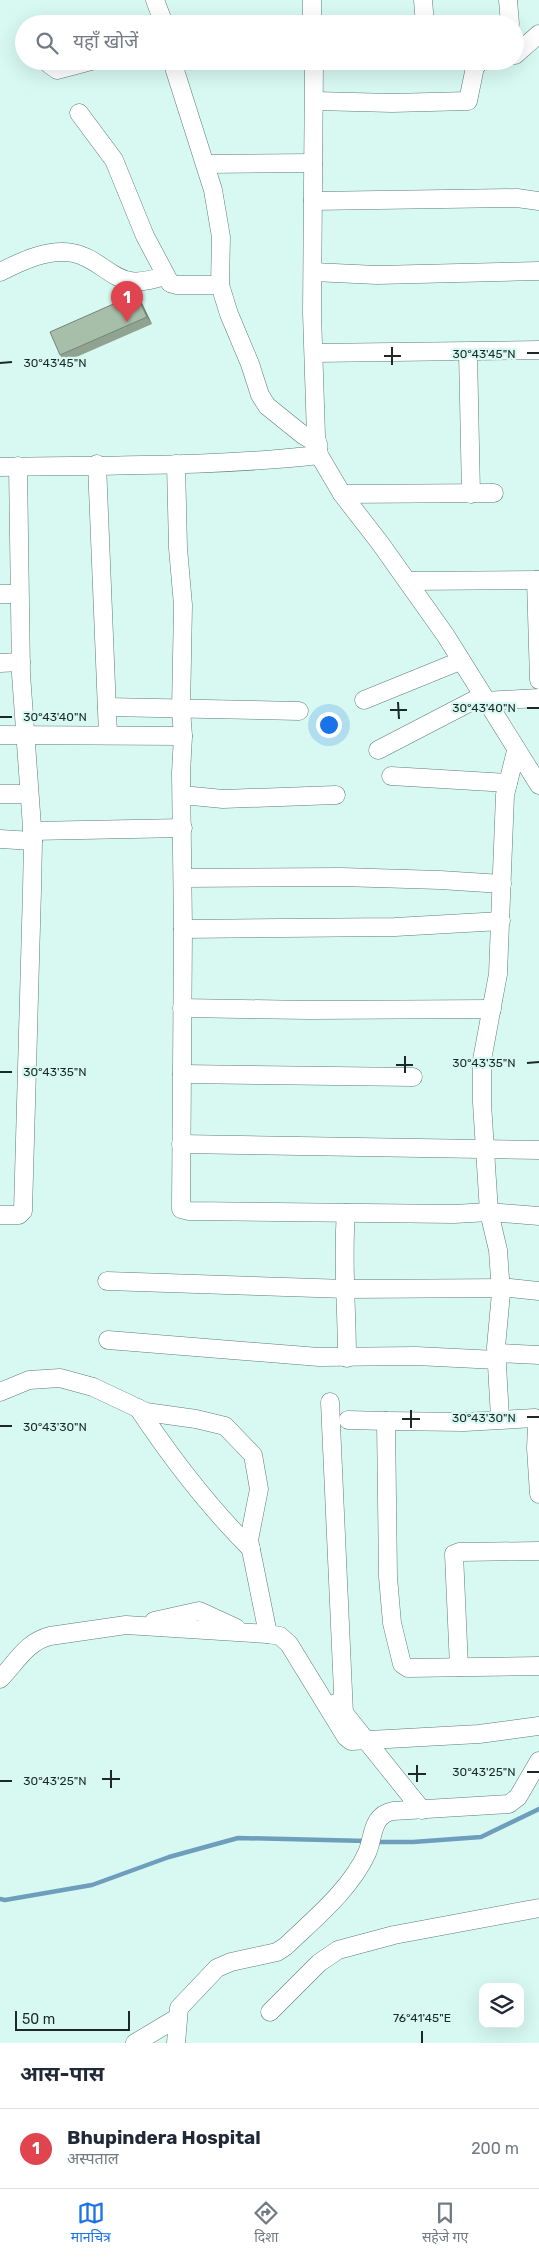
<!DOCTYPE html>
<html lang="hi">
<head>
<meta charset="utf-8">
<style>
  :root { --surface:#fff; --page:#f2f2f3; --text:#1f2937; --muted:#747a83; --line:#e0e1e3; --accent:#1a73e8 }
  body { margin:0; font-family:Rubik,"Noto Sans Devanagari",sans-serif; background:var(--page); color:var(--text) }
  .controls { position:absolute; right:15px; bottom:15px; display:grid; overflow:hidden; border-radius:10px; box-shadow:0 5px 20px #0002 }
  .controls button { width:45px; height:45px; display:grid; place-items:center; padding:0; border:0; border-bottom:1px solid var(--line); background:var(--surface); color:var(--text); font:25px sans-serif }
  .scale { position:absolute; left:15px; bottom:12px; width:115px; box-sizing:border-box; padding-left:5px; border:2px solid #1c2926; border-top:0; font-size:14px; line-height:18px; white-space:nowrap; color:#1c2926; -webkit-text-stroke:4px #d7f9f1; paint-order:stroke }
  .you { position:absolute; left:328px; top:724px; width:18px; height:18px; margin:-12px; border:4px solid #fff; border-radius:50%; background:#1a73e8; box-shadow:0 0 0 8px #1a73e833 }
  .badge { display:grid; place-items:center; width:32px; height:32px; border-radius:50%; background:var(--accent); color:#fff; font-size:16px; font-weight:700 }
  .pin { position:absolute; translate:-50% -41px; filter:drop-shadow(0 1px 2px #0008) }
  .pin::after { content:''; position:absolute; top:26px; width:18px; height:15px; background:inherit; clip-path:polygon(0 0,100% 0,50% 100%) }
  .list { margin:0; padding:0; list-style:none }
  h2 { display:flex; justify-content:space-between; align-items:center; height:65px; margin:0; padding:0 20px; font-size:21px }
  h2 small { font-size:16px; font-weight:400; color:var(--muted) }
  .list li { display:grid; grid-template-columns:32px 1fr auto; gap:15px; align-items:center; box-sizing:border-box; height:80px; padding:0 20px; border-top:1px solid var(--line) }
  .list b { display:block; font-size:19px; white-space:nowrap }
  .list p { margin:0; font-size:16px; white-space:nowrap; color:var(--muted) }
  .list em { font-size:16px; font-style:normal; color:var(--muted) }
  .icon { flex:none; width:28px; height:28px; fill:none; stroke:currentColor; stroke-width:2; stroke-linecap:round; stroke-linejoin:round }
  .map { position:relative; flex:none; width:539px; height:2043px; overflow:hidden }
  .search { position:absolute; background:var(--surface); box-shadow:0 5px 20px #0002; left:15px; right:15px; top:15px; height:55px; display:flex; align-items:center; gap:12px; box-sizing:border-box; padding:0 18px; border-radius:28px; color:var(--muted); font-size:19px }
  .sheet { height:145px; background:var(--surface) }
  nav { display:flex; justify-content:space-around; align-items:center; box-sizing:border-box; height:70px; border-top:1px solid var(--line); background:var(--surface); font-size:14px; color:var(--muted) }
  nav a { display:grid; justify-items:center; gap:2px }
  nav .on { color:var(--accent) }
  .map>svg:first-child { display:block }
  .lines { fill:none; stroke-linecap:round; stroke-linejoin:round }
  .stream { stroke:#6f9ebd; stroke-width:4.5 }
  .minor-casing { stroke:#5e7d76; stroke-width:19 }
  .minor { stroke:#fff; stroke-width:18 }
  .wall { fill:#90a391 }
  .shaded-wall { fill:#758576 }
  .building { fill:#a7bea9; stroke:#758576 }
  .ticks { fill:none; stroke:#1c2926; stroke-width:2 }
  .ticks-label { font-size:12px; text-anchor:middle; fill:#1c2926; stroke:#d7f9f1; stroke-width:4.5; stroke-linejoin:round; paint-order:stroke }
</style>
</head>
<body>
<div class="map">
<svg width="539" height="2043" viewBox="0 0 539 2043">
  <rect width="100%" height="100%" fill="#d7f9f1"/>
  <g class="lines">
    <g class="stream">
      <path d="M374 1842H413L481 1837 539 1809"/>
      <path d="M0 1899 5 1900 92 1885 169 1857 238 1838 367 1841"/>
    </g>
    <g class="minor-casing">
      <g id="minor">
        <path d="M155 0 164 24"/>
        <path d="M312 0V24"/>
        <path d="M423 0 425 24"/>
        <path d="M508 0 510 24"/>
        <path d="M515 55 539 34"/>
        <path d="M45 61 57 70 91 61"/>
        <path d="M172 61 213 190 221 237 220 285 229 314 250 364 260 395 267 406 303 435 318 444"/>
        <path d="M314 61 312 313 316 436 319 455 342 494 380 543 446 636 539 785"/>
        <path d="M316 101 392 103 468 101 475 67 481 61"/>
        <path d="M79 113 114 160 145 236 170 283 177 285H220"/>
        <path d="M205 164 313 163"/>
        <path d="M313 201 517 198 539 201"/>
        <path d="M0 272C22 261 49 248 73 253 96 257 111 279 131 281 142 283 154 279 165 276"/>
        <path d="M313 272 377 275 539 271"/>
        <path d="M468 352 471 494"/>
        <path d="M314 353 539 350"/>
        <path d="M97 464 108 735"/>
        <path d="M176 464 178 548 183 605 181 710 183 736 181 773 183 929 181 1209 189 1211 454 1214 489 1212 539 1216"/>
        <path d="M0 467C107 465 213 467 319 455"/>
        <path d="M342 494 494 493"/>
        <path d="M536 580 539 680"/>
        <path d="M407 581 539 580"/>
        <path d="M0 594H19"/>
        <path d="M0 663 21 662"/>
        <path d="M364 700 460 661"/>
        <path d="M485 701 539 698"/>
        <path d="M107 707 299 711"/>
        <path d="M0 735 183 736"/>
        <path d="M378 750 482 696"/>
        <path d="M391 776 508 783"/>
        <path d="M0 794H29"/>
        <path d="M182 795 223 799 336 795"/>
        <path d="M32 831 183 828"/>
        <path d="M0 839 33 841"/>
        <path d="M183 878 341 877 440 880 502 884"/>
        <path d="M183 929 395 927 501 921"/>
        <path d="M182 1008 310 1010 492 1009"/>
        <path d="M182 1074 413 1077"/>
        <path d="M181 1144 539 1150"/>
        <path d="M346 1213C342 1261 347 1309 347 1358"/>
        <path d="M0 1215H19L23 1211 32 890 33 841 21 674 18 466"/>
        <path d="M107 1281 347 1289 510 1288 539 1291"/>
        <path d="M108 1340 319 1357 416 1356 497 1360"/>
        <path d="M497 1353 539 1355"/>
        <path d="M0 1392 29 1380 60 1378 93 1387 146 1412 196 1419 225 1426 253 1455 259 1489 249 1540 268 1634"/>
        <path d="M330 1402 344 1714"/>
        <path d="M138 1408C172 1459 208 1506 251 1549"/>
        <path d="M500 1418 496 1347 501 1293 498 1250 489 1212 482 1103V1060L498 974 505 795 516 751"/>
        <path d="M348 1420 386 1421"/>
        <path d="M539 1494 536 1448 537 1427 535 1418 464 1422 386 1421 388 1577 392 1623 402 1664 408 1668 539 1666"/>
        <path d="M154 1621 199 1611 236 1628"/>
        <path d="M459 1667 454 1554 459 1552 539 1551"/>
        <path d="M0 1679C16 1663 26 1642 50 1636L126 1625 268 1634 280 1636 289 1644 346 1737 351 1741 479 1734 539 1726"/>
        <path d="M336 1703 422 1810"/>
        <path d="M270 2012 319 1963 338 1950 394 1935 539 1908"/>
        <path d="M135 2043 177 2018"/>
        <path d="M176 2043 179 2008 217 1968 231 1962 277 1952 286 1946C315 1918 350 1890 367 1853 374 1837 371 1815 393 1811L509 1804 518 1797 539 1761"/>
      </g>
    </g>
    <use href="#minor" class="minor"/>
  </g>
  <path class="wall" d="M141 301 152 324 65 362 60 355Z"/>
  <path class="shaded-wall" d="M136 294 141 301 152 324 147 317Z"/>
  <path class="building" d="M136 294 147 317 60 355 50 332Z"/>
  <path class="ticks" d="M392 347V365M527 353H539M384 356H401M0 363 12 362M398 702 399 719M527 708H539M390 710H407M0 717H12M405 1056V1073M527 1063 539 1062M396 1065H413M0 1072H12M411 1410V1428M527 1417H539M402 1419H420M0 1426H12M417 1765V1782M111 1770V1788M527 1772H539M408 1774H426M102 1779H120M0 1781H12M422 2031V2043"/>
  <g class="ticks-label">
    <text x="484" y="358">30°43'45"N</text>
    <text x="55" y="367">30°43'45"N</text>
    <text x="484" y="712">30°43'40"N</text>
    <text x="55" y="721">30°43'40"N</text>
    <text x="484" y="1067">30°43'35"N</text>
    <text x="55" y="1076">30°43'35"N</text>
    <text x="484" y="1422">30°43'30"N</text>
    <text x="55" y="1431">30°43'30"N</text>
    <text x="484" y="1776">30°43'25"N</text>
    <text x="55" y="1785">30°43'25"N</text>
    <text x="422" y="2022">76°41'45"E</text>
  </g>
</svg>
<div class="controls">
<button><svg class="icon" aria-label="layers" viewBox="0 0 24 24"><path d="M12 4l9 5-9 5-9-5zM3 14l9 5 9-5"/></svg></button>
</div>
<div class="scale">50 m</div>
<div class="you"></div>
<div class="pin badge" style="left:127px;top:322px;background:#e0444e">1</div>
<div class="search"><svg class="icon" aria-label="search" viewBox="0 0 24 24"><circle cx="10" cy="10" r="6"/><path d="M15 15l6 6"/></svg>यहाँ खोजें</div>
</div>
<section class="sheet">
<h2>आस-पास<small></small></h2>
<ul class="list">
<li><span class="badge" style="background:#e0444e">1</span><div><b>Bhupindera Hospital</b><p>अस्पताल</p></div><em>200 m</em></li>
</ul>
</section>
<nav>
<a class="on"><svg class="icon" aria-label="map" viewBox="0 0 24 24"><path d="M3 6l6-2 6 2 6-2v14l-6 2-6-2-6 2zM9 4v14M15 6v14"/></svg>मानचित्र</a>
<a><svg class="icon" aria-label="directions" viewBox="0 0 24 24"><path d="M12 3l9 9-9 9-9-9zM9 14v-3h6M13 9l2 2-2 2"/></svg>दिशा</a>
<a><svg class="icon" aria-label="saved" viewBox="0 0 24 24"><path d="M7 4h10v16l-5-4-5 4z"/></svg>सहेजे गए</a>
</nav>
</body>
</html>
